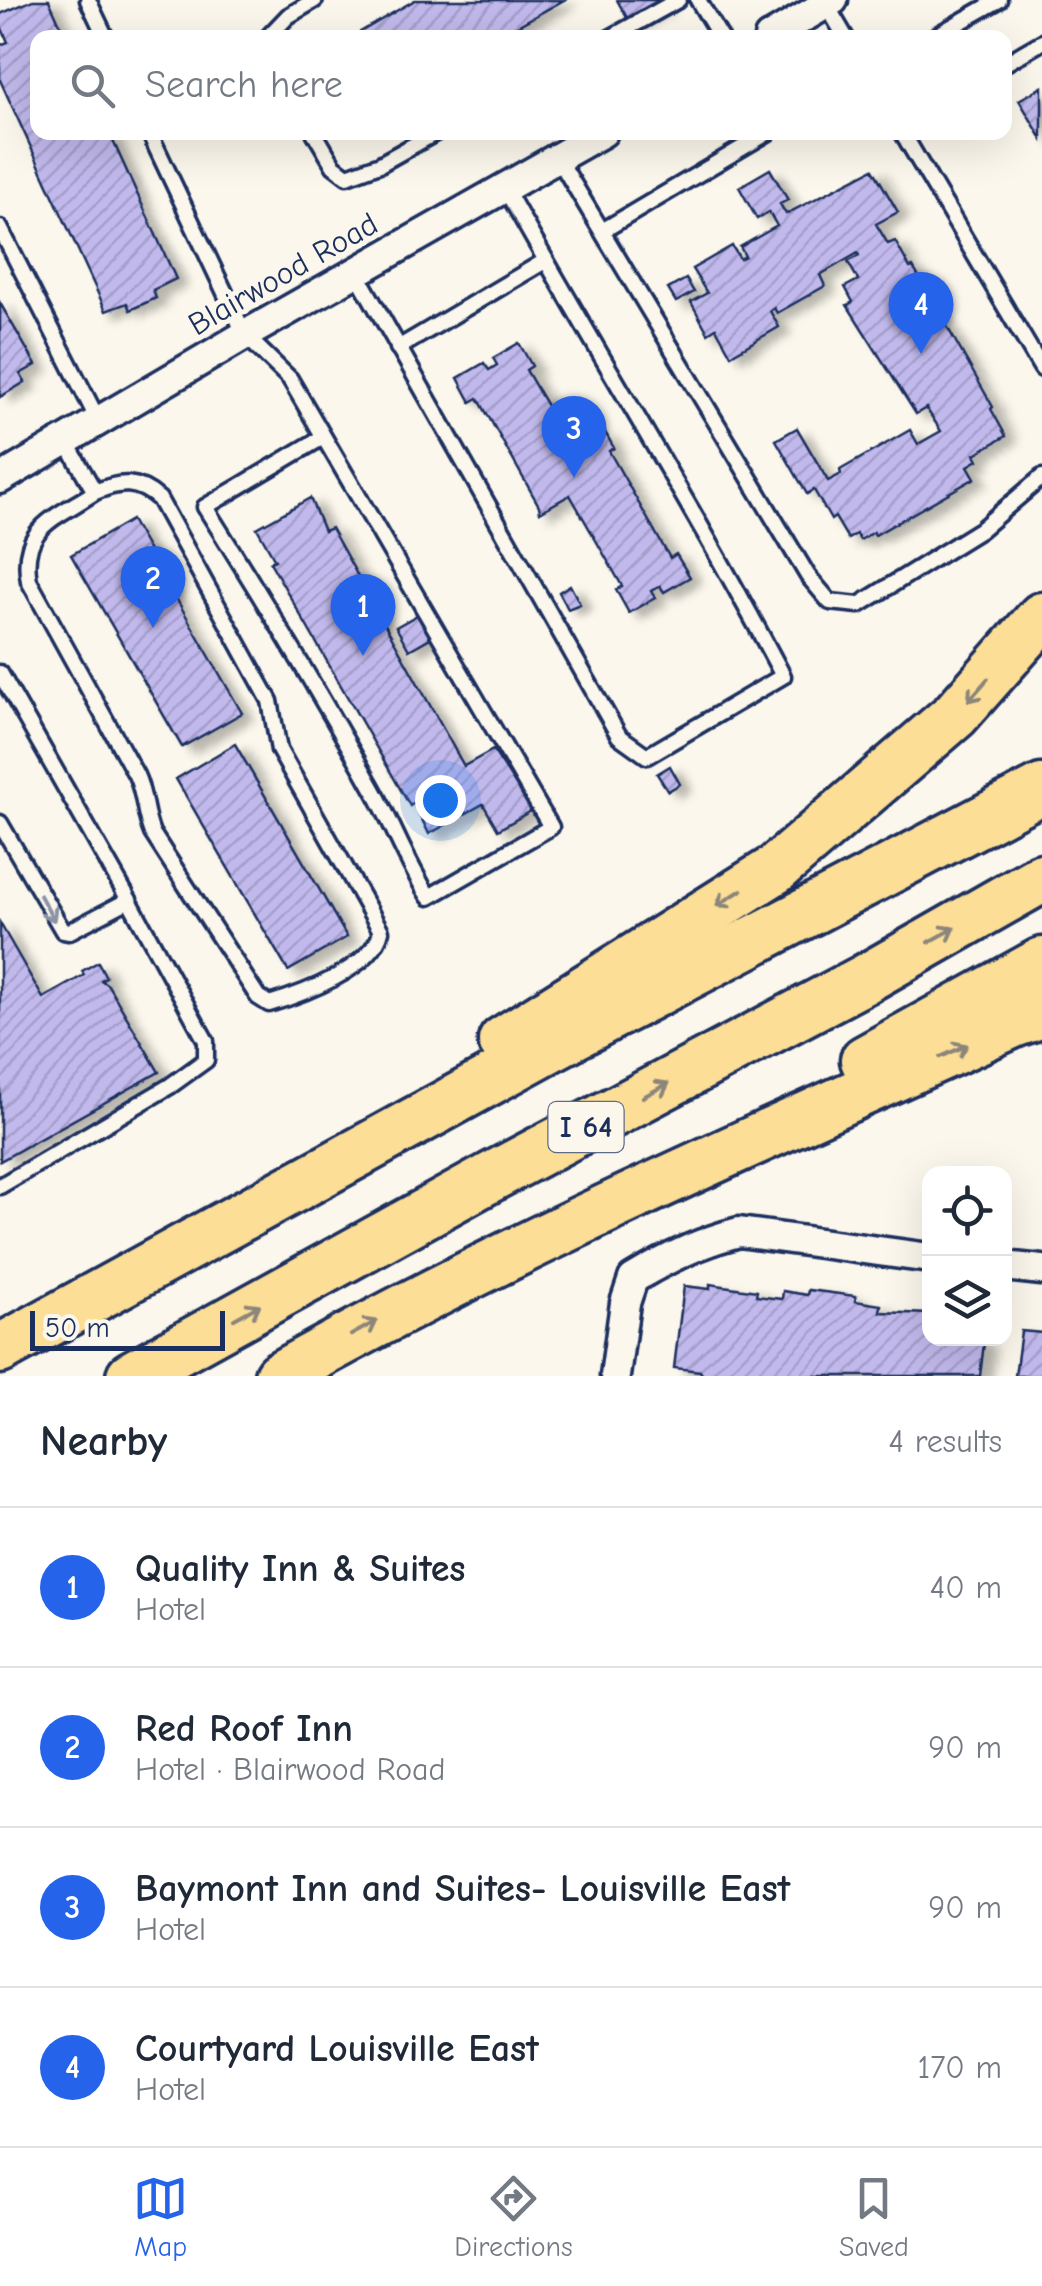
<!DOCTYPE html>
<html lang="en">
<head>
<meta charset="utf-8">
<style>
  :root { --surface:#fff; --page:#f2f2f3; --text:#1f2937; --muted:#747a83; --line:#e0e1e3; --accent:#2563eb }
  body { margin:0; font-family:"Comic Neue",sans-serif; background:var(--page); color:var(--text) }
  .controls { position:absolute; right:30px; bottom:30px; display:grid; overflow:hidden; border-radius:20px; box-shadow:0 10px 40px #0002 }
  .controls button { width:90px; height:90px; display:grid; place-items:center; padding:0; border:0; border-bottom:2px solid var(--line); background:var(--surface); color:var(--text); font:50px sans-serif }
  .scale { position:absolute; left:30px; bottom:25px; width:195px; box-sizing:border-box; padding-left:10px; border:5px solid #1b2f5e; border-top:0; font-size:28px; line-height:35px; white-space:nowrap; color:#1b2f5e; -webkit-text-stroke:8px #fbf7ec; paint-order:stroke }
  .you { position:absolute; left:440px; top:800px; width:35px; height:35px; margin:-25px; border:8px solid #fff; border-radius:50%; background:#1a73e8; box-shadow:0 0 0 15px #1a73e833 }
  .badge { display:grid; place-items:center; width:65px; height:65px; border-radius:50%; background:var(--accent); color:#fff; font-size:32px; font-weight:700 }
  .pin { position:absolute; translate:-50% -82px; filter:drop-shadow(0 2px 5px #0008) }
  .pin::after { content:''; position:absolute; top:52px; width:35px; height:30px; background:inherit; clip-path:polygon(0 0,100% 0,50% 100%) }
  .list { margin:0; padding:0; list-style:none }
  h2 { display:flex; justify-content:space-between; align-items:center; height:130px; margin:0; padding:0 40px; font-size:42px }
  h2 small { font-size:32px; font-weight:400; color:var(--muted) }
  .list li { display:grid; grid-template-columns:65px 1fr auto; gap:30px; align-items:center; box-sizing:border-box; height:160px; padding:0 40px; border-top:2px solid var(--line) }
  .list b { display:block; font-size:38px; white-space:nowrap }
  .list p { margin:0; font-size:32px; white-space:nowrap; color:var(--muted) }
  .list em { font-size:32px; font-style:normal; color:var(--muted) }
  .icon { flex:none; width:55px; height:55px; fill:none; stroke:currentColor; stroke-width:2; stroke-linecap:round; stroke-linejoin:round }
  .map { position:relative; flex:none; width:1042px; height:1376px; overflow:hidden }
  .search { position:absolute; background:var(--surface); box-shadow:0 10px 40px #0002; left:30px; right:30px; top:30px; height:110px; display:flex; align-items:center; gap:25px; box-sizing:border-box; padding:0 35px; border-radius:20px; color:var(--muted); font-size:38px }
  .sheet { height:770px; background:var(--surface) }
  nav { display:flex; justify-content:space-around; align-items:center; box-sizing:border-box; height:140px; border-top:2px solid var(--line); background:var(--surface); font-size:28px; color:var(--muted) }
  nav a { display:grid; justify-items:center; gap:5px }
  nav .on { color:var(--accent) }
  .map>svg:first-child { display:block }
  .building { fill:url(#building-hatch); stroke:#1b2f5e; stroke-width:2.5; filter:url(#shadow) }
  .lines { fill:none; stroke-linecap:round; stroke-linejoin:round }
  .lane-casing { stroke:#1b2f5e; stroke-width:21 }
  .street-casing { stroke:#1b2f5e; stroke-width:35 }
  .highway-casing { stroke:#1b2f5e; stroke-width:55 }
  .lane { stroke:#fbf7ec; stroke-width:14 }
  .street { stroke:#fbf7ec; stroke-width:28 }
  .highway { stroke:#fcde96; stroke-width:48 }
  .oneway { stroke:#8c867a }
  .oneway2 { stroke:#8b93a5 }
  .labels { text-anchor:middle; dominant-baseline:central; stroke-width:10; stroke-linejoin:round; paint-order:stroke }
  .shield { fill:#fbf7ec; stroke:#5e6b89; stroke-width:2.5 }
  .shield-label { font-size:30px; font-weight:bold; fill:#1b2f5e }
  .street-label { font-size:32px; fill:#1b2f5e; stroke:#fbf7ec }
</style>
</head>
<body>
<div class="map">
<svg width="1042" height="1376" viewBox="0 0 1042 1376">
  <defs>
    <pattern id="building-hatch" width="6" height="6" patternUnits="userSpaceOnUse" patternTransform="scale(2.5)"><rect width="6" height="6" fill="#c1b9eb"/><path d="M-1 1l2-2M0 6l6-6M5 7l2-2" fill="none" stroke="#a59fcc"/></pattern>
    <filter id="shadow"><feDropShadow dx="11" dy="6" stdDeviation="5" flood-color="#0004"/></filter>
  </defs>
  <rect width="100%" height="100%" fill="#fbf7ec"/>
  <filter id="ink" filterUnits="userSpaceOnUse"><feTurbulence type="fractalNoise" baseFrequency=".01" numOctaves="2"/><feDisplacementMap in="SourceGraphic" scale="20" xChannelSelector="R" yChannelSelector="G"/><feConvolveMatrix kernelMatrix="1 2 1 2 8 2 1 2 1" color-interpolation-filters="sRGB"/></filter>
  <g filter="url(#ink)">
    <g class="building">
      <path d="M33 0H49L66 38H38V132H109L176 279 153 290 156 298 130 310 127 303 106 311 0 80V45L8 42 0 24V14Z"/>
      <path d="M415 0H564L503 34 504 38H350Z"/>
      <path d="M617 0H659L662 5 630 23Z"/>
      <path d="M1042 87V139L1019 100Z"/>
      <path d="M770 169 788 200 780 204 786 214 873 169 898 212 876 224 888 244 895 241 910 268 913 267 993 407 991 409 1006 436 975 454 978 460 968 466 975 478 875 535 873 532 860 540 856 534 848 539 835 517 831 520 814 490 807 494 776 440 797 428 828 481 841 474 840 470 910 430 918 444 941 431 926 408 916 414 847 305 853 302 845 287 858 280 848 262 859 256 858 253 820 275 825 286 777 313 774 308 770 311 779 327 731 355 716 328 708 333 691 302 707 293 692 269 732 246 740 259 745 256 740 247 777 226 769 212 757 219 739 187Z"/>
      <path d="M686 279 694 292 676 302 668 289Z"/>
      <path d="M0 303 36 365 20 374 25 382 0 397Z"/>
      <path d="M519 343 532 366 526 370 574 452 605 432 614 448 609 451 670 558 676 554 690 577 664 592 660 586 651 591 655 598 629 613 616 590 622 586 570 495 540 512 539 506 478 398 471 402 458 378 484 363 489 370 497 365 493 358Z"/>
      <path d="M310 498 324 531 331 528 464 766 493 750 532 810 498 830 483 804 429 834 414 803 410 806 270 562 275 560 257 528Z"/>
      <path d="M131 520 242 713 182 747 71 555Z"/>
      <path d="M570 585 580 604 568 609 559 592Z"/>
      <path d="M419 614 432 637 409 650 396 627Z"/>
      <path d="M235 744 347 937 288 971 176 779Z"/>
      <path d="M670 766 680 784 668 791 657 774Z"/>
      <path d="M0 923 43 998 84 975 82 971 98 962 106 977 101 980 108 985 159 1072 0 1161Z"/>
      <path d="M710 1284 757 1291 756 1296 782 1299 783 1291 807 1295 808 1290 856 1296 855 1301 881 1305 880 1312 930 1314V1338H979V1342L984 1343 980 1376H797L773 1373 772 1376H703L700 1371 674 1368 684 1286 710 1289Z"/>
      <path d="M1021 1331 1042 1333V1376H1015Z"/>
    </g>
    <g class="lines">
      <g class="lane-casing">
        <g id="lane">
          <path d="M88 0 106 38"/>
          <path d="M698 0 721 38"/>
          <path d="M826 4 846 38"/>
          <path d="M267 38 288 16 315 0"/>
          <path d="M610 38 678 0"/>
          <path d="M932 38 999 0"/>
          <path d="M1004 64 1042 42"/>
          <path d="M149 132 245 335 290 379 551 827 429 897C405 860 393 824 372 787 319 692 263 599 205 507L323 437"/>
          <path d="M314 132 334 166 347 176 380 164 437 132"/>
          <path d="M902 132 1042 369"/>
          <path d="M558 158 808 576 830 602 859 605 980 530 1042 477"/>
          <path d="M0 228 98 420"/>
          <path d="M602 231 769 132"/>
          <path d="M356 272 619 736 647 756 783 676C696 510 596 352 505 188"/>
          <path d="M398 348 545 261"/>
          <path d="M65 440 95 492C56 518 19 527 29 581L136 775C145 794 144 814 152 833L258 997 269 1004C303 994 373 968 381 931L279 750 270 701 159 499C138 480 120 481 95 492"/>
          <path d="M0 673 129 900 68 932 63 931 0 823"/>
          <path d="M0 1186 170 1086 206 1060V1041L129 900"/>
        </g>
      </g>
      <g class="street-casing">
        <g id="street">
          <path d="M769 38 833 0"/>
          <path d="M0 479 245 335 603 132"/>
          <path d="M1004 1266 1042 1270"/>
          <path d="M615 1376 625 1303 633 1279C667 1258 700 1242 739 1232L930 1258"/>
        </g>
      </g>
      <g class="highway-casing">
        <g id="highway">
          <path d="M503 1041 776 869 955 715 1042 617"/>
          <path d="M865 1060 1042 962"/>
          <path d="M0 1349 549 1048 1042 789"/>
          <path d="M131 1376 495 1175 865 979 1042 878"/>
          <path d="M279 1376C517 1242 768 1135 1016 1022L1042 1013"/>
        </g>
      </g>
      <use href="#lane" class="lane"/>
      <use href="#street" class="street"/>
      <use href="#highway" class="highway"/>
    </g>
    <defs><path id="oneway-shaft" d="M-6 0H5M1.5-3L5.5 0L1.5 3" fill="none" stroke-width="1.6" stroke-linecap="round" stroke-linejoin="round" transform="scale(2.5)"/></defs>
    <g class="oneway">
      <use href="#oneway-shaft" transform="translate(978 690) rotate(131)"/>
      <use href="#oneway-shaft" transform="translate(729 898) rotate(148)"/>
      <use href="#oneway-shaft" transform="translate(942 935) rotate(-29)"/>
      <use href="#oneway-shaft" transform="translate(954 1051) rotate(-24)"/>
      <use href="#oneway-shaft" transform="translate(656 1090) rotate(-28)"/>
      <use href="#oneway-shaft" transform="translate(247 1312) rotate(-29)"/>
      <use href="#oneway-shaft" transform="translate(364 1328) rotate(-29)"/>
    </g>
    <use class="oneway2" href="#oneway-shaft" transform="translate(47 908) rotate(61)"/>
  </g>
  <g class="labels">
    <rect class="shield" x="548.5" y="1102" width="75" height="50" rx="8"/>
    <g class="shield-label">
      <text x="586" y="1127">I 64</text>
    </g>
    <g class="street-label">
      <text transform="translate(283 274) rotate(-30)">Blairwood Road</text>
    </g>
  </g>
</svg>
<div class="controls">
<button><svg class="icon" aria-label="locate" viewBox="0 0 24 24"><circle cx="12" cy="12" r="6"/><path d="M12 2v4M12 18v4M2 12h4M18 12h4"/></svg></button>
<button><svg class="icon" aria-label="layers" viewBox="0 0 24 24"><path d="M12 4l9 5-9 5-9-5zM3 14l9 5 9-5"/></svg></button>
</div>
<div class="scale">50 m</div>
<div class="you"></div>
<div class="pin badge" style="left:363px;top:656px">1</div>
<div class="pin badge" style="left:153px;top:628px">2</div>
<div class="pin badge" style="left:574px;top:478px">3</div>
<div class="pin badge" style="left:921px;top:354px">4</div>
<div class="search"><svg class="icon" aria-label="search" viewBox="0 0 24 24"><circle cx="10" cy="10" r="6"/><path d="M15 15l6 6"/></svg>Search here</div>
</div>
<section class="sheet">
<h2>Nearby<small>4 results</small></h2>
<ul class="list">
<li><span class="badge">1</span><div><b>Quality Inn &amp; Suites</b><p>Hotel</p></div><em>40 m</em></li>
<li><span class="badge">2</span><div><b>Red Roof Inn</b><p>Hotel · Blairwood Road</p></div><em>90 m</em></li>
<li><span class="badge">3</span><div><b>Baymont Inn and Suites- Louisville East</b><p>Hotel</p></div><em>90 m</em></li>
<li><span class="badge">4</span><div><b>Courtyard Louisville East</b><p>Hotel</p></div><em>170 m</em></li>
</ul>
</section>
<nav>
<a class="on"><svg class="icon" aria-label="map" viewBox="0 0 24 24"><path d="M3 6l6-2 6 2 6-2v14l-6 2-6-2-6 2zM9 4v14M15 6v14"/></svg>Map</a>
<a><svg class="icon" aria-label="directions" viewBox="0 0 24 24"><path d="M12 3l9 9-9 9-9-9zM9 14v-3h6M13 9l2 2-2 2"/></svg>Directions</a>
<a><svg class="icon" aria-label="saved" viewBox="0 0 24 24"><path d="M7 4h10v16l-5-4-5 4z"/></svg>Saved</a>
</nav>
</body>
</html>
